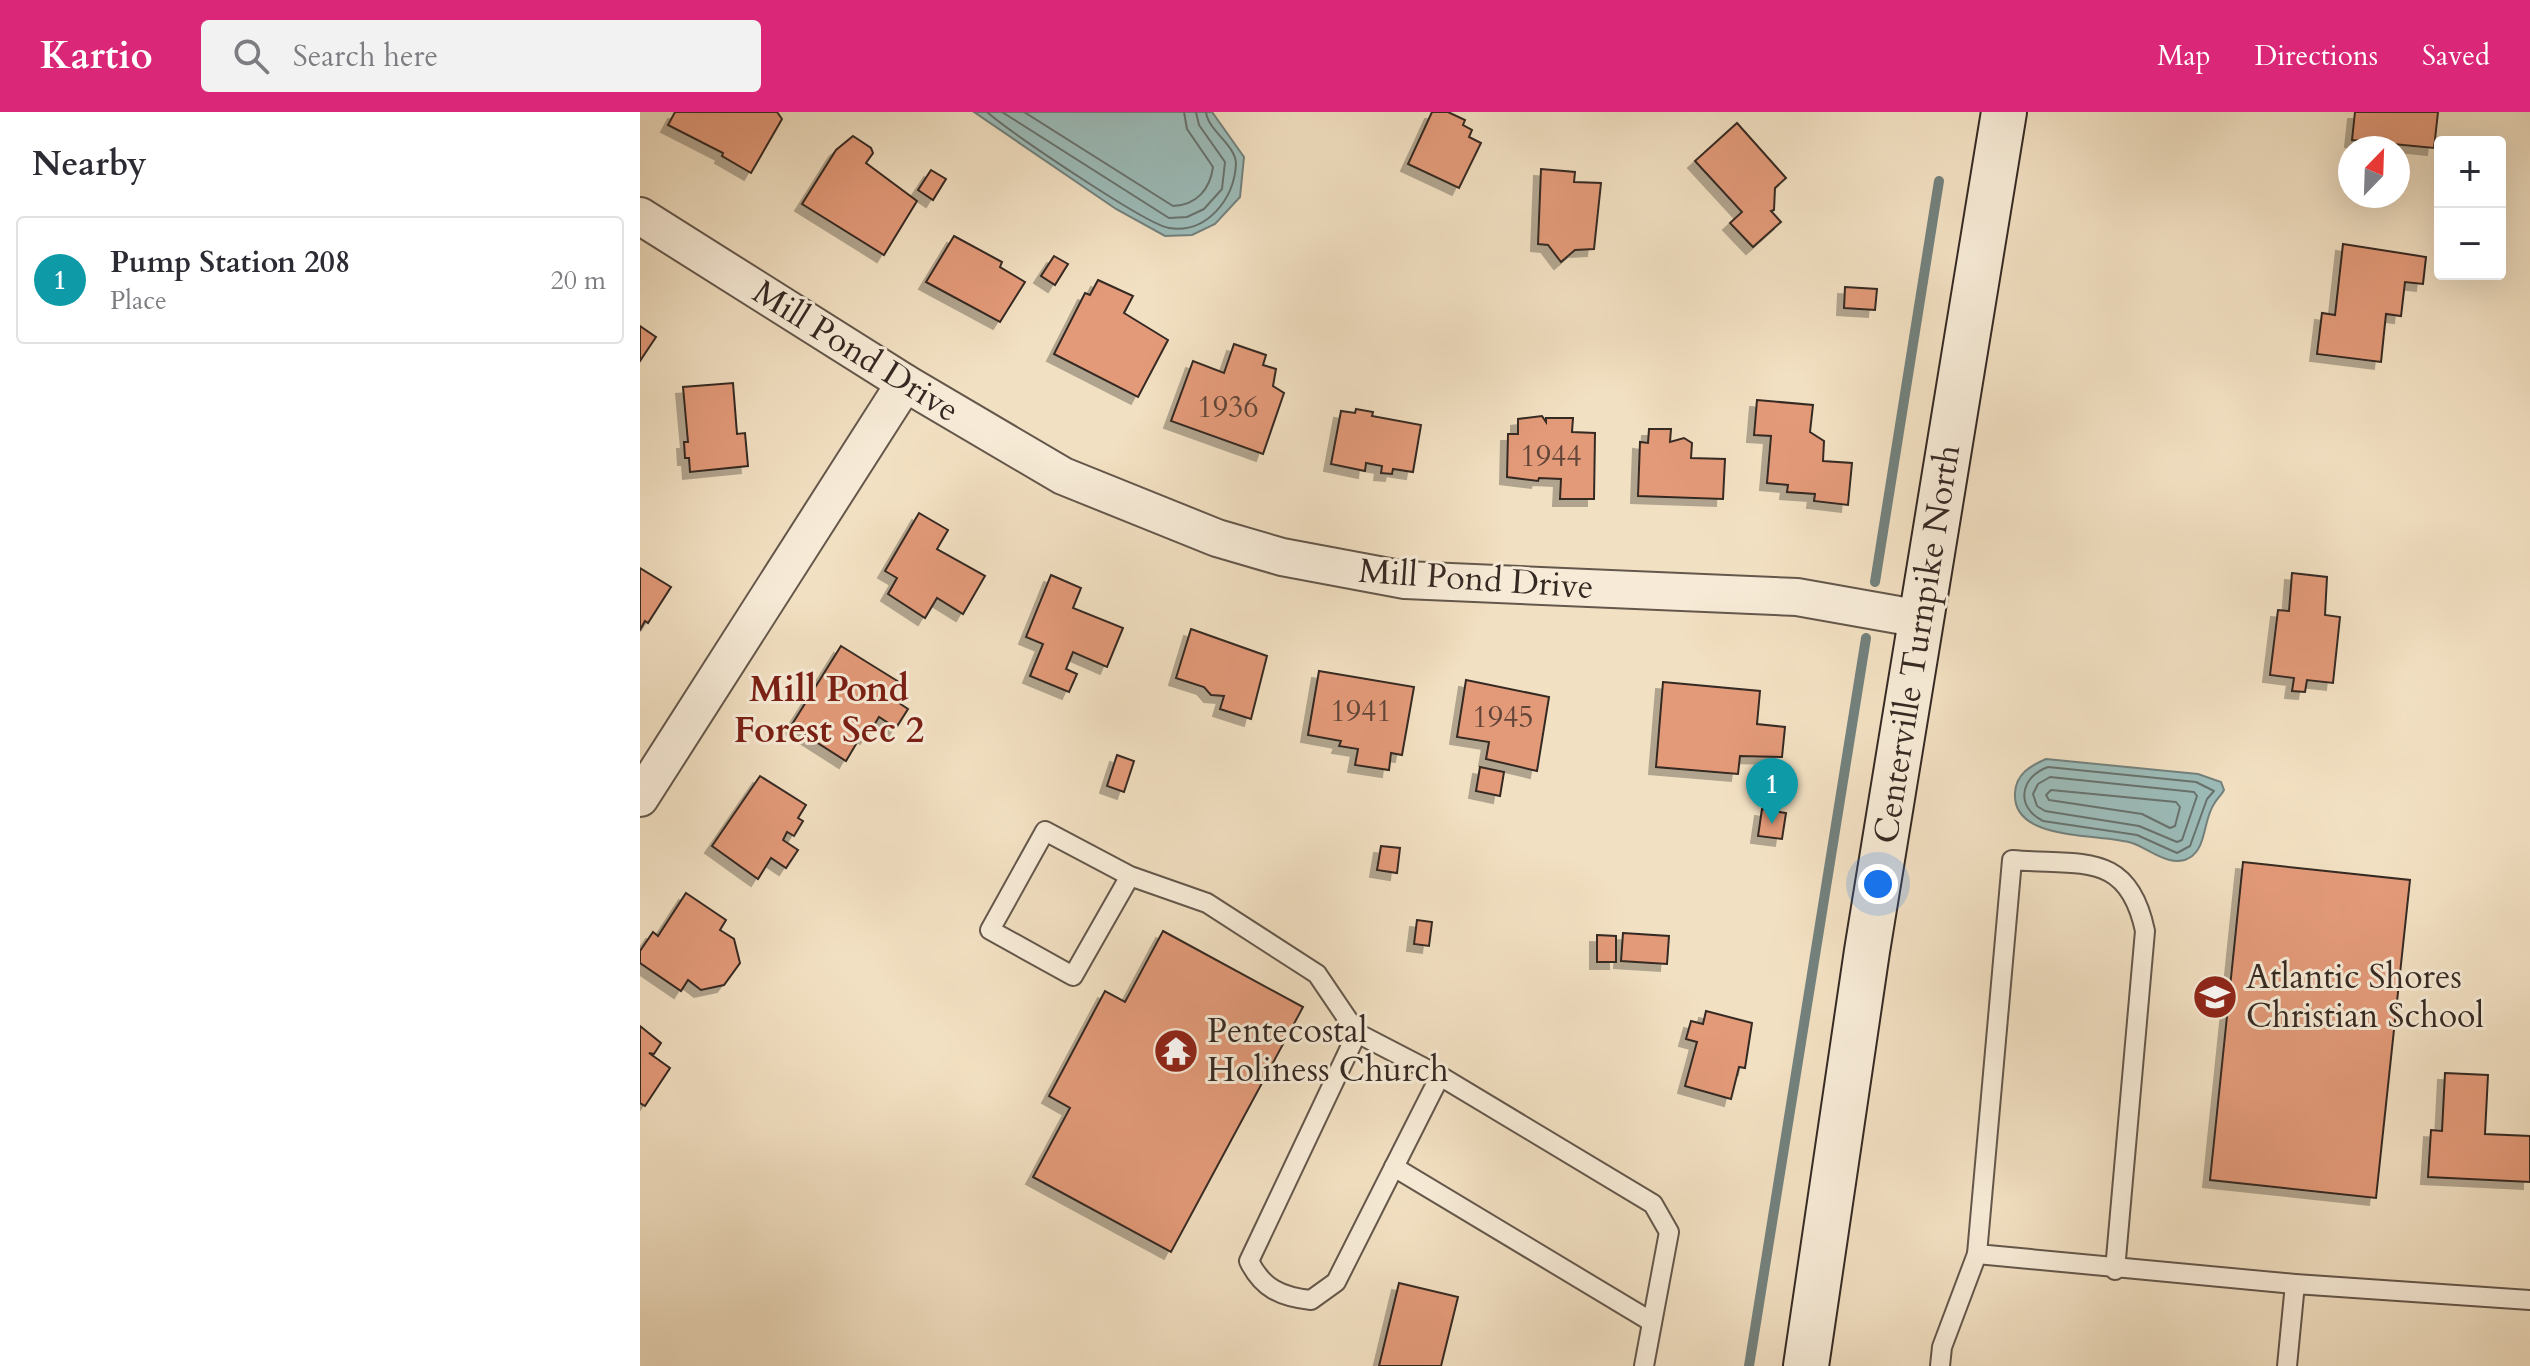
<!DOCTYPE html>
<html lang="en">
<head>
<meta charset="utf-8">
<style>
  :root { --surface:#fff; --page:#f2f2f3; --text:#2b2b33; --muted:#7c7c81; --line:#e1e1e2; --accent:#db2777 }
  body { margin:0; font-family:Cardo,serif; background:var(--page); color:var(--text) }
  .controls { position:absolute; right:24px; top:24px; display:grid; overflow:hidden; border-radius:8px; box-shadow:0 8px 32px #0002 }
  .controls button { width:72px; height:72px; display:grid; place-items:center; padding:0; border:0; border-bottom:2px solid var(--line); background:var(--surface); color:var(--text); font:40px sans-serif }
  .compass { position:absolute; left:1698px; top:24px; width:72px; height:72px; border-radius:50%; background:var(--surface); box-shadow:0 8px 32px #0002; rotate:23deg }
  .you { position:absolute; left:1238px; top:772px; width:28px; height:28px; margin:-20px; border:6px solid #fff; border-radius:50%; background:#1a73e8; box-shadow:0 0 0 12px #1a73e833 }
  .badge { display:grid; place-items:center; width:52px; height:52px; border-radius:50%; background:var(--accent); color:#fff; font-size:26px; font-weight:700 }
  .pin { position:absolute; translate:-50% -66px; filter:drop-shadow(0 2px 4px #0008) }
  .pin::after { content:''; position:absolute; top:42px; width:28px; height:24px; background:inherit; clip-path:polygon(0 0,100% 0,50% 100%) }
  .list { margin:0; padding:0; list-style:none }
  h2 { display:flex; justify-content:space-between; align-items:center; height:104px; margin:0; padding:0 32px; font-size:34px }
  h2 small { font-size:26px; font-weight:400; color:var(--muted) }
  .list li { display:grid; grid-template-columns:52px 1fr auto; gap:24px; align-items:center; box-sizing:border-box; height:128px; margin:0 16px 16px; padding:0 16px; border:2px solid var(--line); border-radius:8px }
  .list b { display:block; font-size:30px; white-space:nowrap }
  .list p { margin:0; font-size:26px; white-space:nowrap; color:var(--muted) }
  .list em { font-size:26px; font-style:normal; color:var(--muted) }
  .icon { flex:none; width:44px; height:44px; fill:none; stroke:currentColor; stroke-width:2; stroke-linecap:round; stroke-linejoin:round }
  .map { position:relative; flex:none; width:1890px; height:1254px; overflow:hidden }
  header { display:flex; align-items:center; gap:48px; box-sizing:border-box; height:112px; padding:0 40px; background:var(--accent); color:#fff }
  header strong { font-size:38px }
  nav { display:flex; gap:44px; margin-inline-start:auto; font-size:28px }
  .search { width:560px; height:72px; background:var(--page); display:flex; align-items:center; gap:20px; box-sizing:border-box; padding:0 28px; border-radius:8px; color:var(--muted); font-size:30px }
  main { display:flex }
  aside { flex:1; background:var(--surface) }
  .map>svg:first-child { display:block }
  .water { fill:#9cbcb9; stroke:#73817d; stroke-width:2 }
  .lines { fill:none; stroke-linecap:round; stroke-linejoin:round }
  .shore { stroke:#68726e; stroke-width:2 }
  .stream { stroke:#73817d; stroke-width:10 }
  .building { fill:#e39a79; stroke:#352923; stroke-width:2; filter:url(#shadow) }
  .lane-casing { stroke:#64574b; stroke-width:22 }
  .street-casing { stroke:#64574b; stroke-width:40 }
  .secondary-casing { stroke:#352923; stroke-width:48 }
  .lane { stroke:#f7ebd7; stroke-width:18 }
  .street { stroke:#f7ebd7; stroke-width:36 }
  .secondary { stroke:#f7ebd7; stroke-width:44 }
  .labels { text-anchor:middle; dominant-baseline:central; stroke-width:6; stroke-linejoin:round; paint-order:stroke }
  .number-label { font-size:30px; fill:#604538 }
  .street-label { font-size:34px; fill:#352923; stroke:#f7ebd7 }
  .poi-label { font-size:34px; fill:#352923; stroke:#f7ebd7; text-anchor:start }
  .neighbourhood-label { font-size:36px; font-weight:bold; fill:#7a1f14; stroke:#f7ebd7 }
</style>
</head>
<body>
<header>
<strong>Kartio</strong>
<div class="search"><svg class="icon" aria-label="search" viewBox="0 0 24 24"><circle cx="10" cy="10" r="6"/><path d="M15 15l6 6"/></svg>Search here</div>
<nav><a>Map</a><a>Directions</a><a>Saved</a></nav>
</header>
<main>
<aside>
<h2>Nearby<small></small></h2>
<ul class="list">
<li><span class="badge" style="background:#0f9aa8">1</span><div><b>Pump Station 208</b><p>Place</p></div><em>20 m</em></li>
</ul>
</aside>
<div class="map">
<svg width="1890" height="1254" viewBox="0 0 1890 1254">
  <defs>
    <filter id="shadow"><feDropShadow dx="-7" dy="7" stdDeviation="0" flood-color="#0004"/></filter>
  </defs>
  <rect width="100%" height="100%" fill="#f2e0c2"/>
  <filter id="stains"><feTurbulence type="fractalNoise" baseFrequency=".0025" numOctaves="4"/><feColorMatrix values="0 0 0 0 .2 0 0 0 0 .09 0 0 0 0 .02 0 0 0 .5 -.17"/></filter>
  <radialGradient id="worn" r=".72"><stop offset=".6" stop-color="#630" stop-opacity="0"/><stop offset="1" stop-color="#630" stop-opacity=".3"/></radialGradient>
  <g class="water">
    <path d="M334 0H572L604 45 600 85 575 112 552 123 525 124 476 97Z"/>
    <path d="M1406 647 1558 662 1581 670 1584 678C1581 684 1577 686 1574 692 1563 708 1567 736 1549 746 1531 757 1508 736 1492 731 1459 721 1372 730 1375 681 1376 662 1390 654 1406 647Z"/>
  </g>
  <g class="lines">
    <g class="shore">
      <path d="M347 0C370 20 505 112 529 116 567 122 594 87 596 52 596 33 568 19 566 0"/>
      <path d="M362 0 529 106 547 105 564 97 582 77 585 50 559 13 556 0"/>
      <path d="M384 0 533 94C557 93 570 77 573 55L547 17 544 0"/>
      <path d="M1408 655 1556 670 1574 679 1567 687 1550 734 1537 741 1497 723 1403 709C1375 695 1380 665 1408 655Z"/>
      <path d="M1410 665 1554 680 1557 684 1542 728 1537 730 1499 714 1405 699 1397 694 1393 682 1398 672Z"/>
      <path d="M1411 678 1536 690 1540 695 1535 714 1530 716 1502 702 1409 688 1406 683Z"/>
    </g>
    <g class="stream">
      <path d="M1235 470 1299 69"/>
      <path d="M1109 1254 1226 526"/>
    </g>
  </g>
  <g class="building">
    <path d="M35 0H137L142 7 111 61 82 44 83 41 28 13Z"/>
    <path d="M792 0H808L825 8 823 13 832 18 829 25 841 31 819 76 768 52Z"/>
    <path d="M1715 0H1798L1794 36 1712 28Z"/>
    <path d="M1097 11 1146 66 1135 76 1134 98 1131 99 1141 110 1113 135 1090 111 1102 100 1055 49Z"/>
    <path d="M213 24 231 36 233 41 226 51 277 89 244 143 162 92 196 38Z"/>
    <path d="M901 57 935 60 934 70 961 71 954 137 935 138 921 150 908 133 898 132Z"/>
    <path d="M291 58 306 67 293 88 278 78Z"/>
    <path d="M314 124 362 150 360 155 385 170 360 210 286 170Z"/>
    <path d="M1703 132 1786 145 1783 172 1765 170 1761 204 1746 202 1741 250 1677 242 1682 201 1695 203Z"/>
    <path d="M414 144 428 152 415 173 401 164Z"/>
    <path d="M458 168 493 184 484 201 528 228 498 285 414 242 445 181 450 183Z"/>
    <path d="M1205 175 1237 177 1235 198 1204 196Z"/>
    <path d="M0 214 16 225 0 249Z"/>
    <path d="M594 232 626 243 623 253 636 257 633 274 644 281 623 342 531 309 553 249 584 261Z"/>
    <path d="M93 271 97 322 105 321 108 354 50 360 49 346H45L44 330H48L43 275Z"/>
    <path d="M1117 288 1173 293 1170 320 1184 329 1183 349 1212 351 1208 393 1174 389 1175 382 1147 380 1148 373 1127 371 1131 324 1114 323Z"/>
    <path d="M716 297 733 300 732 304 781 313 773 360 753 357 752 362 741 361 742 354 726 351 725 359 691 352 701 299 715 301Z"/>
    <path d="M902 304 906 310V306H933L932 320 955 321 954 387H920L921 367 899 366 898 369 867 365 868 322H878V307Z"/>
    <path d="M1009 317H1031L1030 330 1044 326 1052 331 1051 346 1085 347 1083 387 998 384 1000 330 1008 331Z"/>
    <path d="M279 401 308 418 297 437 345 464 323 502 297 486 285 506 248 482 257 466 245 459Z"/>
    <path d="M0 456 31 475 8 511 5 509 0 518Z"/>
    <path d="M1652 461 1687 465 1685 503 1700 505 1693 571 1667 568 1665 580 1652 579 1654 566 1630 563 1638 498 1649 499Z"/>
    <path d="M411 463 441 476 433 496 483 516 467 555 433 540 426 557 437 562 429 580 390 564 403 532 386 525Z"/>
    <path d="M551 517 627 544 611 607 580 597 584 584 571 583 564 575 536 566Z"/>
    <path d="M201 534 259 570 250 585 268 597 256 616 239 605 227 625 222 622 206 649 151 614Z"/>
    <path d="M679 559 774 575 762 643 751 641 749 658 715 653 718 637 699 634 701 629 668 623Z"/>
    <path d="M826 568 909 585 897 659 846 647 849 630 817 625Z"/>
    <path d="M1023 570 1120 579 1117 612 1145 615 1142 645 1100 644 1098 662 1016 655Z"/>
    <path d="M477 643 494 649 484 680 467 674Z"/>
    <path d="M840 655 864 660 860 684 836 679Z"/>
    <path d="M120 664 166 693 158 706 163 709 154 724 147 720 143 728 158 738 146 756 131 746 118 767 72 734Z"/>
    <path d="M1122 697 1146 701 1142 727 1118 724Z"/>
    <path d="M741 734 760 736 757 761 737 758Z"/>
    <path d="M1603 750 1770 768 1736 1086 1570 1068Z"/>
    <path d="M46 781 86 808 80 818 94 827 100 851 84 873 61 878 48 868 41 879 0 851V839L13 820 18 824Z"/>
    <path d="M777 808 792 810 789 834 774 832Z"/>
    <path d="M523 819 663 895 531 1140 393 1065 430 996 409 984 465 879 485 890Z"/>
    <path d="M983 821 1029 824 1027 852 981 849Z"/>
    <path d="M957 823 976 824V850H957Z"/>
    <path d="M1066 899 1112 911 1105 956 1099 955 1091 987 1045 974 1057 930 1046 927 1051 909 1063 912Z"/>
    <path d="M0 914 21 931 14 942 9 941 30 956 5 994 0 991Z"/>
    <path d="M1805 961 1848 963 1845 1022 1890 1024V1070L1788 1065 1791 1018 1802 1019Z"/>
    <path d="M759 1171 818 1185 801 1254H739Z"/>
  </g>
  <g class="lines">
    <g class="lane-casing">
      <g id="lane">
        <path d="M490 764 433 864 350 818 405 719 490 764 567 791 677 862 717 921 800 964 1013 1092 1029 1120 1004 1254"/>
        <path d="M717 921 609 1149C622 1176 641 1185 671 1188L696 1170 800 964"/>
        <path d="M754 1055 1012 1210"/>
        <path d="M1475 1158 1505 819C1488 738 1441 754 1372 748L1337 1142 1655 1172"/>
        <path d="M1300 1254 1302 1235 1337 1142"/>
        <path d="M1647 1254 1655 1172 1890 1188"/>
      </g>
    </g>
    <g class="street-casing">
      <g id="street">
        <path d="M0 104 265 271 423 364 577 426 642 445 765 468 1157 485 1281 507"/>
        <path d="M0 686 265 271"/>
      </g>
    </g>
    <g class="secondary-casing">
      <path id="secondary" d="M1166 1254 1227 839 1364 0"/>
    </g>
    <use href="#lane" class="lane"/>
    <use href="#street" class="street"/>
    <use href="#secondary" class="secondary"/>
  </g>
  <defs>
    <g id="school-disc" transform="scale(2.3)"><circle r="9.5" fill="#8f2418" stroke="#f7ebd7"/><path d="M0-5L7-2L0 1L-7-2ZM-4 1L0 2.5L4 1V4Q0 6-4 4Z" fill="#fff"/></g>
    <g id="temple-disc" transform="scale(2.3)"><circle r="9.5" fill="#8f2418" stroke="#f7ebd7"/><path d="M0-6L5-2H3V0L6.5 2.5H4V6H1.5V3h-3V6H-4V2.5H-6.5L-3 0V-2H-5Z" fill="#fff"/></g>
  </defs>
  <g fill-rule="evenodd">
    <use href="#school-disc" x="1575" y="885"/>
    <use href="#temple-disc" x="536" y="939"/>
  </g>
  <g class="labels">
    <g class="number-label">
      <text x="588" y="295">1936</text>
      <text x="911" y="344">1944</text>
      <text x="721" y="599">1941</text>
      <text x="863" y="605">1945</text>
    </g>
    <g class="street-label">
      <text transform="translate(216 239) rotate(32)">Mill Pond Drive</text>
      <text transform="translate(836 467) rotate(4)">Mill Pond Drive</text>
      <text transform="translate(1277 532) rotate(-81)">Centerville Turnpike North</text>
    </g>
    <g class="poi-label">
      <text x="1606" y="865">Atlantic Shores<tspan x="1606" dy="39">Christian School</tspan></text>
      <text x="567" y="919">Pentecostal<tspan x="567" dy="39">Holiness Church</tspan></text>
    </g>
    <g class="neighbourhood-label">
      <text x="189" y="577">Mill Pond<tspan x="189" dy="41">Forest Sec 2</tspan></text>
    </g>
  </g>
  <rect width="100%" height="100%" filter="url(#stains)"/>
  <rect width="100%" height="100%" fill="url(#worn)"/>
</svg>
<div class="controls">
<button>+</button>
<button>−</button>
</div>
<svg class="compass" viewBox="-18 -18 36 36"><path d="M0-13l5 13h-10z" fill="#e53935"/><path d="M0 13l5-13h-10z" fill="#7c7c81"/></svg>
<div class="you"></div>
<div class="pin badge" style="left:1132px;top:712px;background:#0f9aa8">1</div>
</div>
</main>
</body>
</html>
